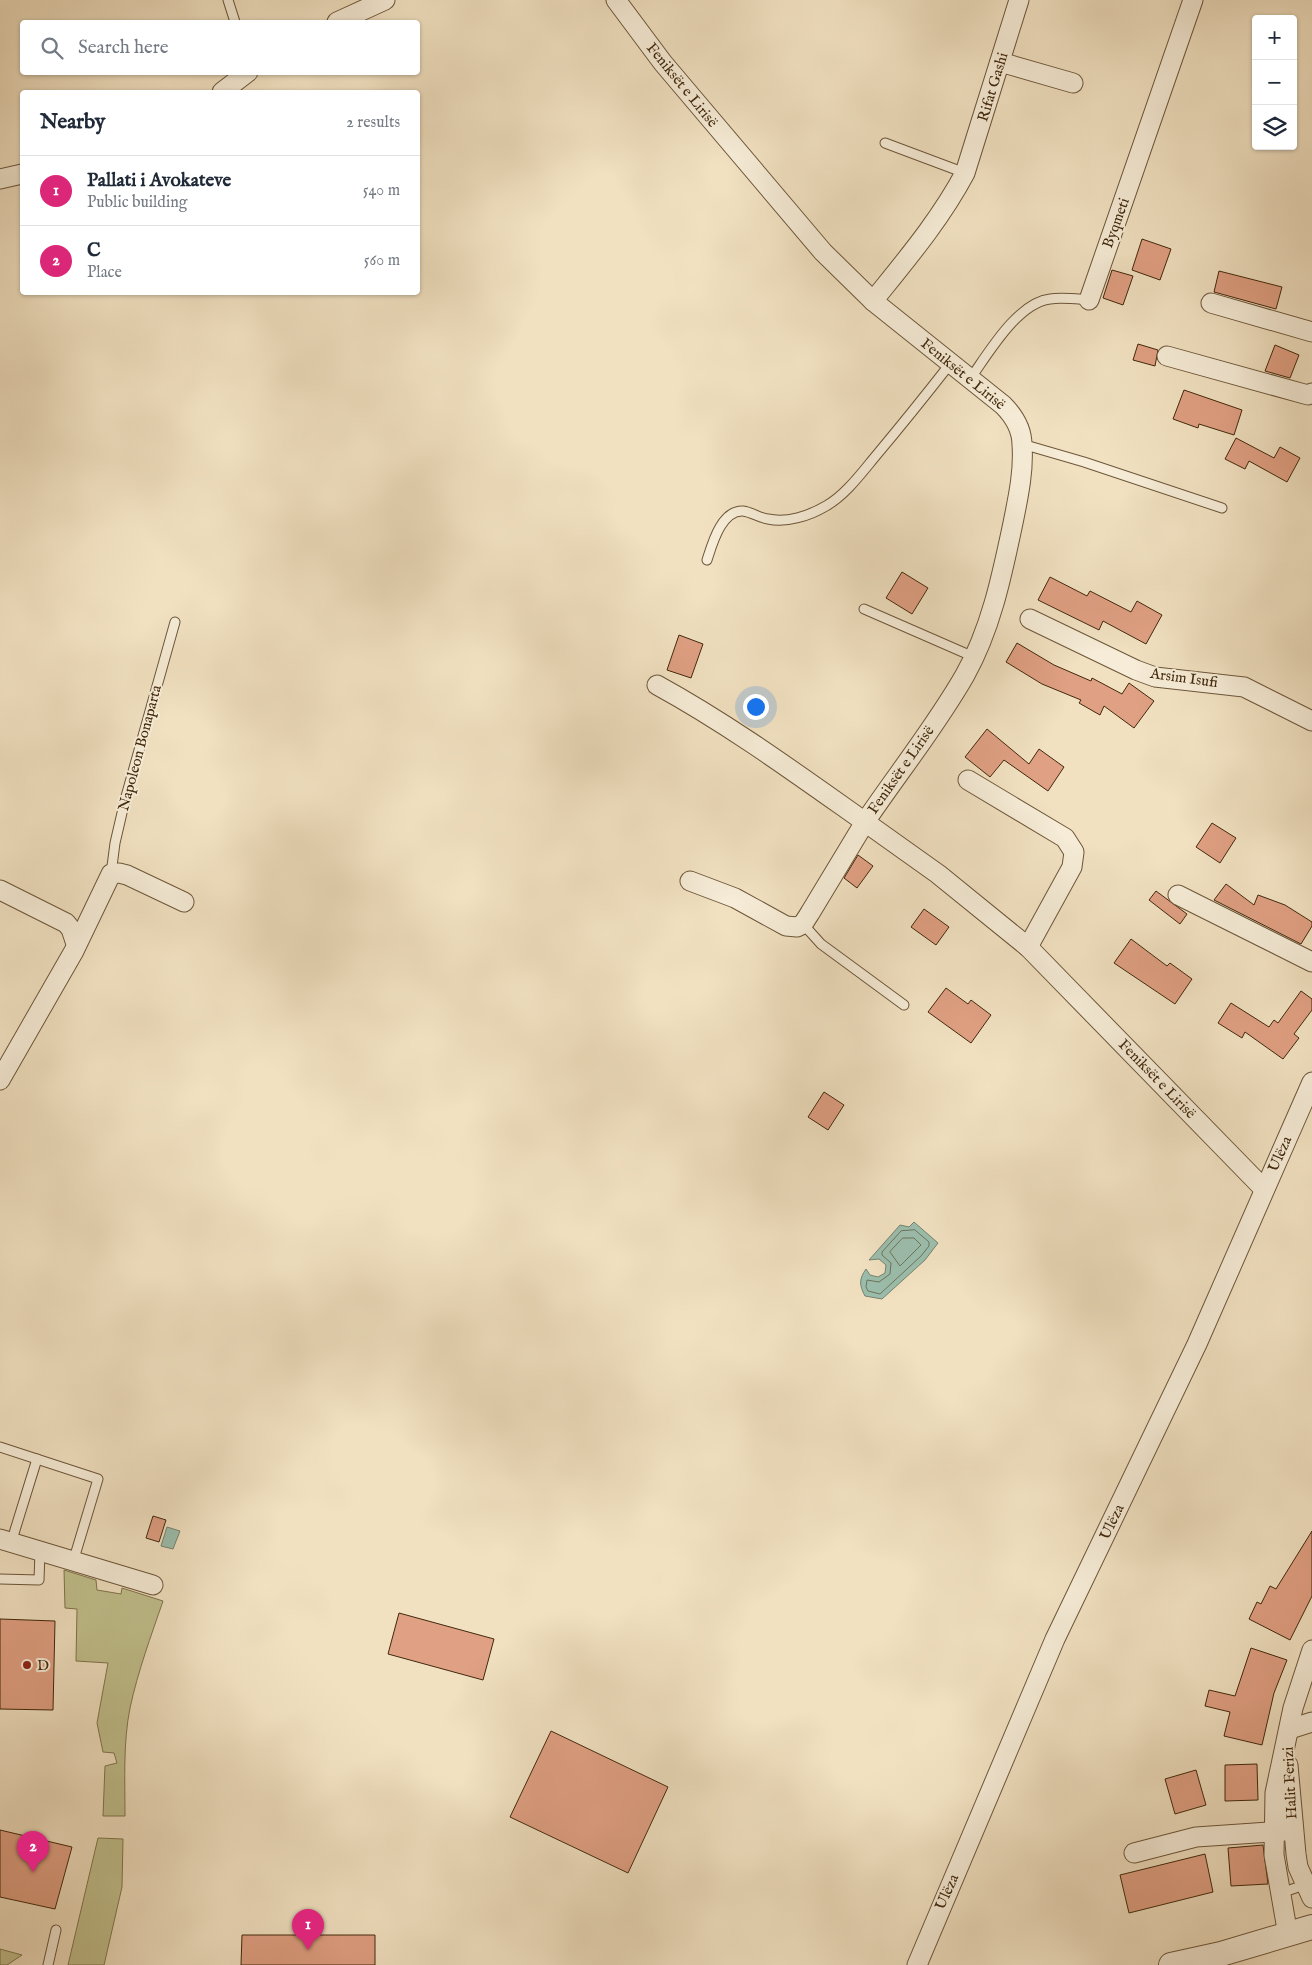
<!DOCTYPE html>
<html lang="en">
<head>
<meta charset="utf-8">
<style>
  :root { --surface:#fff; --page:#f2f2f3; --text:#1f2937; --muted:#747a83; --line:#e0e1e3; --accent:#db2777 }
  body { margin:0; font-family:"IM FELL English",serif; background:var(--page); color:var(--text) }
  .controls { position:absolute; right:15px; top:15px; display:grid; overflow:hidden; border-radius:5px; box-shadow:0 1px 4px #0004 }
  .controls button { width:45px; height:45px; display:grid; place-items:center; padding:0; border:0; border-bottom:1px solid var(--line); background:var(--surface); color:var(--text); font:25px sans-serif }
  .you { position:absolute; left:755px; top:706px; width:18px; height:18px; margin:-12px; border:4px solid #fff; border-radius:50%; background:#1a73e8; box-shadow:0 0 0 8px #1a73e833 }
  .badge { display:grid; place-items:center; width:32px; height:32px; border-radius:50%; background:var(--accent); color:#fff; font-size:16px; font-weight:700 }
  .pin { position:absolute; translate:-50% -41px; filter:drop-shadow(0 1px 2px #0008) }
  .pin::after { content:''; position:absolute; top:26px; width:18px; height:15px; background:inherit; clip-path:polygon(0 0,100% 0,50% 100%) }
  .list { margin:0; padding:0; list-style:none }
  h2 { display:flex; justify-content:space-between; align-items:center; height:65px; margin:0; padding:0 20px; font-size:21px }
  h2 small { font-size:16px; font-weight:400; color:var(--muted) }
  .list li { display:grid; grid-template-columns:32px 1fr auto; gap:15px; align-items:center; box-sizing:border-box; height:70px; padding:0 20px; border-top:1px solid var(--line) }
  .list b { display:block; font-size:19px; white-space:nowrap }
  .list p { margin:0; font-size:16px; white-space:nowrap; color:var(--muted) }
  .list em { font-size:16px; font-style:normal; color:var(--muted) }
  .icon { flex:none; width:28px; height:28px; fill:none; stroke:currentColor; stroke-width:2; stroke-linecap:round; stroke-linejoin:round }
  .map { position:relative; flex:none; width:1312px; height:1965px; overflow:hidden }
  .search { position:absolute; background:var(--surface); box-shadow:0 1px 4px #0004; left:20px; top:20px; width:400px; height:55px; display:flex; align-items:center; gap:12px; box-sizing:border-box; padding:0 18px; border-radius:5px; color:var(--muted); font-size:19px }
  .panel { position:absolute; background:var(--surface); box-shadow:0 1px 4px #0004; left:20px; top:90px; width:400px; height:205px; border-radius:5px }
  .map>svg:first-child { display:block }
  .green { fill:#c1c18e; stroke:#81744d }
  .water { fill:#9bbead; stroke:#77826d }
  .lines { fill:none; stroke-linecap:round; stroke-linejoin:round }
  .shore { stroke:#6e735c; stroke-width:1 }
  .building { fill:#e0a083; stroke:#41280c }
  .service-casing { stroke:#6d5639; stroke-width:11 }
  .minor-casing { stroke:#6d5639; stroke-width:21 }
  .tertiary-casing { stroke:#6d5639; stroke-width:26 }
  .service { stroke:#f6ecd7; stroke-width:9 }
  .minor { stroke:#f6ecd7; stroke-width:19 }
  .tertiary { stroke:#f6ecd7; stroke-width:24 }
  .poi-dot { fill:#8f2418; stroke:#f6ecd7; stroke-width:2 }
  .labels { text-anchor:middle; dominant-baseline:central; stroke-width:4; stroke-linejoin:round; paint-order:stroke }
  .street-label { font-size:15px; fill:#41280c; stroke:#f6ecd7 }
  .poi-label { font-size:15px; fill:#41280c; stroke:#f6ecd7; text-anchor:start }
</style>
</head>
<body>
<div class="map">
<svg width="1312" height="1965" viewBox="0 0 1312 1965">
  <rect width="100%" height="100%" fill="#f1e1c1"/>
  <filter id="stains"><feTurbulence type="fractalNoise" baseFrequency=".004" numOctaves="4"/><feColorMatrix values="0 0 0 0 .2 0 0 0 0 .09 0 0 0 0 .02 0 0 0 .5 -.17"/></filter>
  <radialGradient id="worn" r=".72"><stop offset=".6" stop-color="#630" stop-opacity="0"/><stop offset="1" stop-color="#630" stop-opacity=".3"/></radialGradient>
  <g class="green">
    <path d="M64 1570 96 1580 97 1590 121 1594 122 1588 163 1601C151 1636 138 1671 130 1708 123 1743 125 1781 125 1816H103L105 1766 117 1763 114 1753 103 1752 97 1723 108 1663 76 1661 77 1609 65 1608Z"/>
    <path d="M98 1838 123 1839 122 1887 104 1965H68Z"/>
    <path d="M0 1949 22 1955 7 1965H0Z"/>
  </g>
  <g class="water">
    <path d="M914 1222 938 1243 925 1260 882 1299 865 1296C859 1285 859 1279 866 1269L870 1275 878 1277 885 1273 886 1265 879 1259 869 1260 900 1225 909 1227Z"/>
    <path d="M167 1527 180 1531 173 1549 161 1546Z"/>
  </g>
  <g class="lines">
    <g class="shore">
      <path d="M915 1230 929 1242V1246L921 1256 880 1294 868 1291 866 1287 867 1280 879 1282 890 1274 891 1263 882 1255V1252L901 1231Z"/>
      <path d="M903 1238H914L921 1245 900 1266 890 1252Z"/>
    </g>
  </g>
  <g class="building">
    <path d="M1142 239 1171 249 1160 280 1132 270Z"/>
    <path d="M1112 270 1133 276 1123 305 1103 298Z"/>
    <path d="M1219 271 1282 287 1276 309 1214 292Z"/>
    <path d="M1138 344 1158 350 1155 366 1133 360Z"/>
    <path d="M1275 345 1299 355 1290 378 1265 371Z"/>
    <path d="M1184 390 1242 410 1234 435 1199 424 1198 428 1173 419Z"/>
    <path d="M1236 438 1274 458 1280 447 1300 458 1287 482 1249 461 1245 469 1225 459Z"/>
    <path d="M902 572 928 588 912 614 886 598Z"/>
    <path d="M1050 577 1087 596 1090 591 1131 612 1137 601 1162 615 1146 644 1103 621 1099 630 1038 600Z"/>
    <path d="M679 635 703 644 691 678 667 670Z"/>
    <path d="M1017 643 1054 665 1091 681 1092 678 1122 694 1129 683 1154 701 1134 728 1104 706 1100 715 1079 703 1081 700 1042 684 1006 662Z"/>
    <path d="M987 729 1029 764 1039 749 1064 767 1048 791 1004 760 990 777 965 757Z"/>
    <path d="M1212 823 1236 838 1220 863 1196 847Z"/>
    <path d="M858 855 873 866 857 888 844 878Z"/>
    <path d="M1226 884 1254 905 1258 895 1285 905 1312 922V926L1301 944 1214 900Z"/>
    <path d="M1156 891 1187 914 1180 924 1149 900Z"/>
    <path d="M924 909 949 927 936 945 911 927Z"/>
    <path d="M1131 939 1167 966 1170 963 1192 979 1175 1004 1114 963Z"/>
    <path d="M946 988 968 1004 971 1000 991 1015 971 1043 928 1012Z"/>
    <path d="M1301 991 1312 999V1010L1294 1034 1299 1038 1283 1059 1245 1032 1242 1038 1218 1023 1231 1003 1269 1027 1274 1020 1278 1023Z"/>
    <path d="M824 1092 844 1105 828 1130 808 1117Z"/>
    <path d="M153 1516 166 1520 159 1542 146 1538Z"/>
    <path d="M1312 1531V1596L1290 1640 1249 1619 1257 1602 1261 1604 1270 1586 1276 1589Z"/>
    <path d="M399 1613 494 1639 483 1680 388 1654Z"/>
    <path d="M0 1619 55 1621 53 1710 0 1709Z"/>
    <path d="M1251 1648 1287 1660 1274 1693 1262 1745 1224 1736 1230 1712 1205 1706 1209 1690 1235 1696Z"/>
    <path d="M551 1731 668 1787 628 1873 510 1817Z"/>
    <path d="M1257 1764 1258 1800 1225 1801V1765Z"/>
    <path d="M1196 1770 1206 1805 1175 1814 1165 1779Z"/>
    <path d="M0 1830 72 1847 55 1909 0 1897Z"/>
    <path d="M1263 1845 1268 1884 1231 1886 1228 1848Z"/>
    <path d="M1205 1854 1213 1892 1129 1913 1120 1875Z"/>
    <path d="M242 1935H375V1965H241Z"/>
  </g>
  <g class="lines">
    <g class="service-casing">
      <g id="service">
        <path d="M228 0 235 22"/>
        <path d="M885 143 965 173"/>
        <path d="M970 379C988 354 1017 303 1050 299 1062 297 1076 299 1089 300"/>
        <path d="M1022 444 1084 462 1222 508"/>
        <path d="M707 560C712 545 721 510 743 511 752 512 759 518 768 519 787 523 809 516 826 506 845 495 860 475 874 458 900 427 925 396 950 364"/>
        <path d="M864 609 974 657"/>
        <path d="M111 874 115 843 125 800 175 622"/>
        <path d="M803 924 821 944 904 1005"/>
        <path d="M0 1447 98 1479 73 1562"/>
        <path d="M11 1543 37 1459"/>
        <path d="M0 1579 39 1580 40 1551"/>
        <path d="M1281 1893 1307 1884"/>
        <path d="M48 1965 56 1930"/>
      </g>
    </g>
    <g class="minor-casing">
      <g id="minor">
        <path d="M616 0 663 63 823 252 873 301 1003 405C1014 416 1022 428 1022 445 1024 471 1018 498 1013 523 1002 575 991 629 965 675 936 726 898 773 865 822L938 874 1028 947 1264 1189"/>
        <path d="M337 22 385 0"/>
        <path d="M1000 62 1073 83"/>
        <path d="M222 92 248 72"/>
        <path d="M0 179 22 174"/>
        <path d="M1089 300 1193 0"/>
        <path d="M873 301C906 260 940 220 965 173L1019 0"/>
        <path d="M1211 303 1312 332"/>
        <path d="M1167 356 1308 395 1312 393"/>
        <path d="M1030 619 1136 670 1155 677 1244 687 1312 721"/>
        <path d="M657 685C730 725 797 774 865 822L810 913 803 924 797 927 786 926 735 898 690 881"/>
        <path d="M968 780 1065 838 1074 852 1072 867 1028 947"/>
        <path d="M0 890 66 923 71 929 76 944"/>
        <path d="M1178 895 1312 962"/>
        <path d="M0 1080 74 951 111 874 119 873 127 875 184 902"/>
        <path d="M0 1539 153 1585"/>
        <path d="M1290 1729 1312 1722"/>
        <path d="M1288 1765 1296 1854 1298 1867 1312 1898"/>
        <path d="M1134 1853 1196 1837 1285 1831"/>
        <path d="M1288 1935 1274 1855 1275 1793 1293 1708 1312 1650"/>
        <path d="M917 1965 1055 1639 1197 1344 1312 1082"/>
      </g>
    </g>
    <g class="tertiary-casing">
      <path id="tertiary" d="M1171 1965 1221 1954 1312 1927"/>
    </g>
    <use href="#service" class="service"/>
    <use href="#minor" class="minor"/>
    <use href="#tertiary" class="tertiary"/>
  </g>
  <circle class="poi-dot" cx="27" cy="1665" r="5"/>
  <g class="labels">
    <g class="street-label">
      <text transform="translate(682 85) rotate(51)">Feniksët e Lirisë</text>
      <text transform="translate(993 87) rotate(-73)">Rifat Gashi</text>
      <text transform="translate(1116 223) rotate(-70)">Byqmeti</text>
      <text transform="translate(963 374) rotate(39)">Feniksët e Lirisë</text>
      <text transform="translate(1184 678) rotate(8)">Arsim Isufi</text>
      <text transform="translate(140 748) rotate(-75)">Napoleon Bonaparta</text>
      <text transform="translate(901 770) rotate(-55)">Feniksët e Lirisë</text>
      <text transform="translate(1157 1079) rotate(46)">Feniksët e Lirisë</text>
      <text transform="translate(1280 1154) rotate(-66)">Ulëza</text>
      <text transform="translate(1112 1522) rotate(-64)">Ulëza</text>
      <text transform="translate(1290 1783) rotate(-93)">Halit Ferizi</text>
      <text transform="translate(947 1892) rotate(-66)">Ulëza</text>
    </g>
    <g class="poi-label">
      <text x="37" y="1665">D</text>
    </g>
  </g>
  <rect width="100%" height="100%" filter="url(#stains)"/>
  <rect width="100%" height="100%" fill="url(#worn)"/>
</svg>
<div class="controls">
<button>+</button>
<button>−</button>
<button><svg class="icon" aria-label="layers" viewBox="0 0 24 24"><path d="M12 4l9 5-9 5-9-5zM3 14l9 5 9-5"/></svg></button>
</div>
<div class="you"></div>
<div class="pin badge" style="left:308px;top:1950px">1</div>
<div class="pin badge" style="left:33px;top:1872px">2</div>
<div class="search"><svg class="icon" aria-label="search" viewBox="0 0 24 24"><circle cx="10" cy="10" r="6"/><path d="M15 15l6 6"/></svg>Search here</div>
<section class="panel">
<h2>Nearby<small>2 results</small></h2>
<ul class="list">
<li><span class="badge">1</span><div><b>Pallati i Avokateve</b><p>Public building</p></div><em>540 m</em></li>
<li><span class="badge">2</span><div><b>C</b><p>Place</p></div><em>560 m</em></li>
</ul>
</section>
</div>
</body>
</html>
